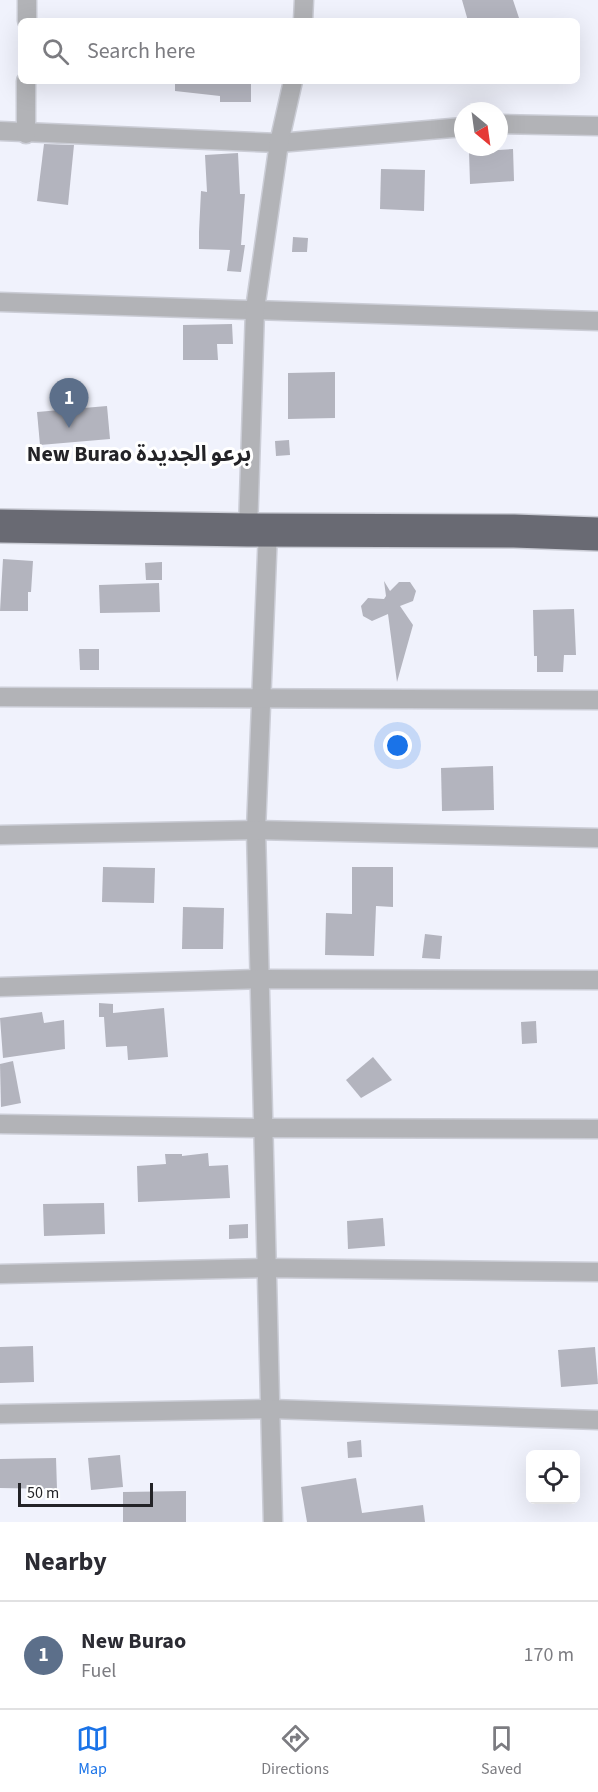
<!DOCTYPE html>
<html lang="en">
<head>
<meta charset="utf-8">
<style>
  :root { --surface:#fff; --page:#f7f7f7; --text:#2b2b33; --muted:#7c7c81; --line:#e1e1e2; --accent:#1a73e8 }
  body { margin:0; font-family:"Source Sans 3","Noto Sans Arabic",sans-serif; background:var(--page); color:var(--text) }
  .controls { position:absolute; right:18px; bottom:18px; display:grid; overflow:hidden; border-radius:9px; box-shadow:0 6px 24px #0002 }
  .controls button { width:54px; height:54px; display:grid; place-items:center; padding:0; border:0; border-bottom:2px solid var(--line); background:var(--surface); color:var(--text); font:30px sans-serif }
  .compass { position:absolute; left:454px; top:102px; width:54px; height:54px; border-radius:50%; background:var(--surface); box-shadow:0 6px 24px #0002; rotate:151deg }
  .scale { position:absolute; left:18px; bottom:15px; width:135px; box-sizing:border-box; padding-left:6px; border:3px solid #232327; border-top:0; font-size:16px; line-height:21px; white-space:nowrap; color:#232327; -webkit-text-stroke:4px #fff; paint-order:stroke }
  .you { position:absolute; left:398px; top:746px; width:21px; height:21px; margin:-15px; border:4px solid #fff; border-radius:50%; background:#1a73e8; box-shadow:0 0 0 9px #1a73e833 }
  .badge { display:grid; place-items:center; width:39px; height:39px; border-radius:50%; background:var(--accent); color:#fff; font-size:20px; font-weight:700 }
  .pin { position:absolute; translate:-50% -50px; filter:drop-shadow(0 2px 3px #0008) }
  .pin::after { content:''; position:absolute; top:32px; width:21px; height:18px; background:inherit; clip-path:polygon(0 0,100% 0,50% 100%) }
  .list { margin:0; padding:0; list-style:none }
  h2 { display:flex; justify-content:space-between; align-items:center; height:78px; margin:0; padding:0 24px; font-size:26px }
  h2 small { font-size:20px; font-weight:400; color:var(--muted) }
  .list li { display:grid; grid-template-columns:39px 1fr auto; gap:18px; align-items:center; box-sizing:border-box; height:108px; padding:0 24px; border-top:2px solid var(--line) }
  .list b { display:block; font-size:22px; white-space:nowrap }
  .list p { margin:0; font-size:20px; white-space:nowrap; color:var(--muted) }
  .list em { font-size:20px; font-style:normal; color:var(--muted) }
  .icon { flex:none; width:33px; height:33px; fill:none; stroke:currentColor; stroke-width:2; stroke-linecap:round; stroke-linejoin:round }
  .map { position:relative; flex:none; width:598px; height:1522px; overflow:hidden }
  .search { position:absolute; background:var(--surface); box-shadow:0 6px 24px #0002; left:18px; right:18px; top:18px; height:66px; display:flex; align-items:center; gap:15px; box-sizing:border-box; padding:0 21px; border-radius:9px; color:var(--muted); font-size:22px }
  .sheet { height:186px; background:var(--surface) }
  nav { display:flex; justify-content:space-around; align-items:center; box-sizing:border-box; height:84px; border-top:2px solid var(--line); background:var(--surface); font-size:16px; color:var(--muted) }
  nav a { display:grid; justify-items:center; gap:3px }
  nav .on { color:var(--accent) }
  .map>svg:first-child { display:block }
  .building { fill:#b3b4be }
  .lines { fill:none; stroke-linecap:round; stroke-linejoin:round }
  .street-casing { stroke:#cbcdd6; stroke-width:21 }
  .highway-casing { stroke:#cbcdd6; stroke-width:36 }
  .street { stroke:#b2b3b7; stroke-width:18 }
  .highway { stroke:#696a73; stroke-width:33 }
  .labels { text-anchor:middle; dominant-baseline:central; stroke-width:6; stroke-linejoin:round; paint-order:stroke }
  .district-label { font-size:22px; font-weight:bold; fill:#232327; stroke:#fff }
</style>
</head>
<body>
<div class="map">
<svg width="598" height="1522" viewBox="0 0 598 1522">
  <rect width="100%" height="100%" fill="#f0f2fc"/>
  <g class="building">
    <path d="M462 0H513L520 21H468Z"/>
    <path d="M175 81H251V102H220V96L175 91Z"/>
    <path d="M44 144 74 145 68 205 37 201Z"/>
    <path d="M513 149 514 181 470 184 469 152Z"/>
    <path d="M238 153 240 194H245L241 245H245L241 272 227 271 230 250 199 249V232L201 191 207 192 205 155Z"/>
    <path d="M381 169 425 170 424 211 380 209Z"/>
    <path d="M293 237 308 238 307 252H292Z"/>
    <path d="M232 324 233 344H217L218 360H183V325Z"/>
    <path d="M335 372V418L288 419V373Z"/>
    <path d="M107 406 110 439 40 445 37 412Z"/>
    <path d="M289 440 290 455 276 456 275 441Z"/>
    <path d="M3 559 33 561 31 592H28V611H0Z"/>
    <path d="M162 562V580H146L145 563Z"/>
    <path d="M384 581 390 591 399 582H410L416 591 413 601 400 606 413 625 397 682 388 614 372 621 363 616 361 606 368 598 384 599 386 596Z"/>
    <path d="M159 583 160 612 100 613 99 585Z"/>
    <path d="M574 609 576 655H564L563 672H537V656H534L533 610Z"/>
    <path d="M79 649H99V670H80Z"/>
    <path d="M493 766 494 810 442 811 441 768Z"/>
    <path d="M103 867 155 868 154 903 102 902Z"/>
    <path d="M352 867H393V907L376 906 374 956 325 955 326 913 352 914Z"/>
    <path d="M183 907 224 908 223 949H182Z"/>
    <path d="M425 934 442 936 440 959 422 958Z"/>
    <path d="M99 1003 113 1004V1013L164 1008 168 1057 128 1060 127 1046 106 1047 104 1017H99Z"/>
    <path d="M42 1012 44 1023 64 1020 65 1049 3 1058 0 1018Z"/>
    <path d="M536 1021 537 1043 522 1044 521 1022Z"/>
    <path d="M373 1057 392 1080 361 1098 346 1080Z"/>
    <path d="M13 1061 21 1103 1 1107 0 1064Z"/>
    <path d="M208 1153 209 1166 228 1165 230 1198 138 1202 137 1166 166 1164 165 1154H182V1156Z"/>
    <path d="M104 1203 105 1234 44 1236 43 1204Z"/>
    <path d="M383 1218 385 1246 348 1249 347 1221Z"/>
    <path d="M248 1224V1238L229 1239V1225Z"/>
    <path d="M33 1346 34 1382 0 1383V1347Z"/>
    <path d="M595 1347 598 1384 561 1387 558 1350Z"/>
    <path d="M361 1440 362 1457 348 1458 347 1442Z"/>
    <path d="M120 1455 123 1487 91 1490 88 1458Z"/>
    <path d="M56 1458 57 1489 0 1488V1459Z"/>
    <path d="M356 1478 362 1513 423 1505 425 1522H307L301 1487Z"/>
    <path d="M186 1491V1522H123V1492Z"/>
  </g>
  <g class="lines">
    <g class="street-casing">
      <g id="street">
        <path d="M27 21V0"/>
        <path d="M303 21 304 0"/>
        <path d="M499 124 598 126"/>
        <path d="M0 131 279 143 463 127"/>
        <path d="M26 134V81"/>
        <path d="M0 302 598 321"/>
        <path d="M248 530 255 309 279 143 293 81"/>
        <path d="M268 530 256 830 273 1522"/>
        <path d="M0 697 598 700"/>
        <path d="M0 835 256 830 598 838"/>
        <path d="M0 987 260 979 598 980"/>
        <path d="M0 1124 264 1128 598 1129"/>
        <path d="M0 1274 267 1268 598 1272"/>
        <path d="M0 1414 271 1409 598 1420"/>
      </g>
    </g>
    <g class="highway-casing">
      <path id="highway" d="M0 526 248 530 514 531 598 534"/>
    </g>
    <use href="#street" class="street"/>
    <use href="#highway" class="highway"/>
  </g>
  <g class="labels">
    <g class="district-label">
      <text x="139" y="454">New Burao برعو الجديدة</text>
    </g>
  </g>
</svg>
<div class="controls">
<button><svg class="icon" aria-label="locate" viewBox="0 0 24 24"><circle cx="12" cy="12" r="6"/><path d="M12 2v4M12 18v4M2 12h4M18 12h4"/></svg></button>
</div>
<svg class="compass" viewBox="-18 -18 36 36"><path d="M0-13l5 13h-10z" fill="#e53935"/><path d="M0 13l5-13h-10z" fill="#7c7c81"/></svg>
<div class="scale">50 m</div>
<div class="you"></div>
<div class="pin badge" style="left:69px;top:428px;background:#5c6f8a">1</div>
<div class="search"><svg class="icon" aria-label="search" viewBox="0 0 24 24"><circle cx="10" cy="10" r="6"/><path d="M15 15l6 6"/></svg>Search here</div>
</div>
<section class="sheet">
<h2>Nearby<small></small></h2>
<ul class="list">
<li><span class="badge" style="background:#5c6f8a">1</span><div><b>New Burao</b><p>Fuel</p></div><em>170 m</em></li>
</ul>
</section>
<nav>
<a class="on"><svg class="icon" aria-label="map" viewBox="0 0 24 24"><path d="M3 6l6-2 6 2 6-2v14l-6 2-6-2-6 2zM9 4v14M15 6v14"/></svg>Map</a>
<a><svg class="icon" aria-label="directions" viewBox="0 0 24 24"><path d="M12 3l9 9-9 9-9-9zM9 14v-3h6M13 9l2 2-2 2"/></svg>Directions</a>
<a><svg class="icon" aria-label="saved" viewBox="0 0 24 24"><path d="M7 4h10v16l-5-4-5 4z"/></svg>Saved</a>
</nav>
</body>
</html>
